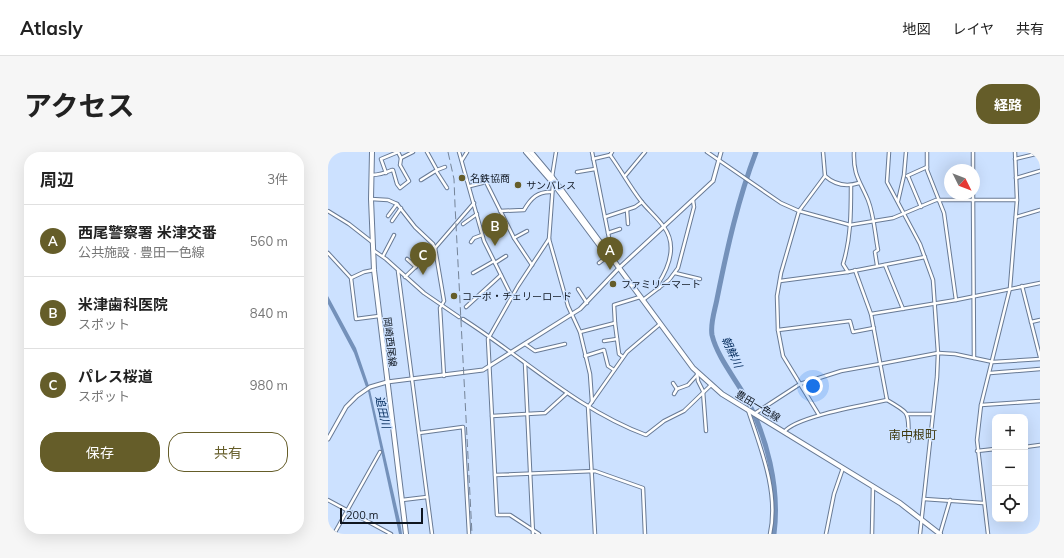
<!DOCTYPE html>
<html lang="ja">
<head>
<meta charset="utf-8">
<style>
  :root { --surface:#fff; --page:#f6f6f6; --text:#222; --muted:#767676; --line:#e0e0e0; --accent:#655d29 }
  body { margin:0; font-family:Mulish,"Noto Sans JP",sans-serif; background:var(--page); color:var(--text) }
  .controls { position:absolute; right:12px; bottom:12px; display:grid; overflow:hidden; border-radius:8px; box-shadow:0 4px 16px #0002 }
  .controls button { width:36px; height:36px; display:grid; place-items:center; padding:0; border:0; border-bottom:1px solid var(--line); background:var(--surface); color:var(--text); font:20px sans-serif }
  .compass { position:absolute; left:616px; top:12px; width:36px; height:36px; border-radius:50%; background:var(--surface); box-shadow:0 4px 16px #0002; rotate:132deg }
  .scale { position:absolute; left:12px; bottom:10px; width:83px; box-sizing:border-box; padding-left:4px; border:2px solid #0f1620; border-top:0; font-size:11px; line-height:14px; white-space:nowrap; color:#0f1620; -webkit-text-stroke:3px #cce1ff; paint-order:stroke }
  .you { position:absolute; left:485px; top:234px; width:14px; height:14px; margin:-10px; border:3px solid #fff; border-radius:50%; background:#1a73e8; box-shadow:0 0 0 6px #1a73e833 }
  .badge { display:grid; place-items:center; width:26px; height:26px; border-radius:50%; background:var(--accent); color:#fff; font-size:13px; font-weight:700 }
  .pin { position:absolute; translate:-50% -33px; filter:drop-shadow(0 1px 2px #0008) }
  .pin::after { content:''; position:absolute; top:21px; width:14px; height:12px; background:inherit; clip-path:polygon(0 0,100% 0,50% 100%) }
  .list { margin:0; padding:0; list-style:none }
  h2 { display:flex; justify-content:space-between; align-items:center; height:52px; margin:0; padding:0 16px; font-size:17px }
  h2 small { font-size:13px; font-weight:400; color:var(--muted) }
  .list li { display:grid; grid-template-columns:26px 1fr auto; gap:12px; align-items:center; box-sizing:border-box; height:72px; padding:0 16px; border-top:1px solid var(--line) }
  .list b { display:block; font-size:15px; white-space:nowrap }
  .list p { margin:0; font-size:13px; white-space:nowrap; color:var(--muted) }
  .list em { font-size:13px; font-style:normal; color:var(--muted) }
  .actions { display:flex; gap:8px; padding:12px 16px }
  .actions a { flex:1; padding:9px 0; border:1px solid var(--accent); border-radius:16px; text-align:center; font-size:14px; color:var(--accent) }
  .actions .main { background:var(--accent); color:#fff }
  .icon { flex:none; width:22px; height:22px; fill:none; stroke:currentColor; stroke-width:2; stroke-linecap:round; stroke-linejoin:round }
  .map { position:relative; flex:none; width:712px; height:382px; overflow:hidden; border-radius:16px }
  header { display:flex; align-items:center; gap:24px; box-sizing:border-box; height:56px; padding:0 20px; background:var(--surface); border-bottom:1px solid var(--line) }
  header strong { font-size:19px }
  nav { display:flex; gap:22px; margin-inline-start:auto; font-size:14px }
  .intro { display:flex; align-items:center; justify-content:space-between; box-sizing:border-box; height:96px; padding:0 24px }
  h1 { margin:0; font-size:28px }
  .button { padding:10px 18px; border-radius:16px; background:var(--accent); color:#fff; font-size:14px; font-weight:700 }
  main { display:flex; gap:24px; padding:0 24px }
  aside { flex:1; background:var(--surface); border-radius:16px; box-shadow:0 4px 16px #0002 }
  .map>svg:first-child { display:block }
  .water { fill:#7491ba }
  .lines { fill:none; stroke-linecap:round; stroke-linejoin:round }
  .river { stroke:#7491ba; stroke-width:5 }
  .minor-casing { stroke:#687a95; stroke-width:4.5 }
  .tertiary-casing { stroke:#687a95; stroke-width:5 }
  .primary-casing { stroke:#687a95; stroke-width:6 }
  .minor { stroke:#fff; stroke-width:2.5 }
  .tertiary { stroke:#fff; stroke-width:3 }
  .primary { stroke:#fff; stroke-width:4 }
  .rail { stroke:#758498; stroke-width:1; stroke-dasharray:8 4; stroke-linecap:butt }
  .poi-dot { fill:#655d29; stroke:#cce1ff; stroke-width:1.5 }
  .labels { text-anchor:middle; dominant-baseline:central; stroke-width:3; stroke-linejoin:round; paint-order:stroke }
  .poi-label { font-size:10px; fill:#0f1620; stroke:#cce1ff; text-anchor:start }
  .street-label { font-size:10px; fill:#0f1620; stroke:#cce1ff }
  .water-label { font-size:11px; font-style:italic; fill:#00295b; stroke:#cce1ff }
  .quarter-label { font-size:12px; fill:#3d370d; stroke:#cce1ff }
</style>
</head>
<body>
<header>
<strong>Atlasly</strong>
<nav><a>地図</a><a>レイヤ</a><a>共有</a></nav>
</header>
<div class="intro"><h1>アクセス</h1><a class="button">経路</a></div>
<main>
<aside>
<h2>周辺<small>3件</small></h2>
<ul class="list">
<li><span class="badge">A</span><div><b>西尾警察署 米津交番</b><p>公共施設 · 豊田一色線</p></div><em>560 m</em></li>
<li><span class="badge">B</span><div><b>米津歯科医院</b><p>スポット</p></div><em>840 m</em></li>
<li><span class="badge">C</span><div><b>パレス桜道</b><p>スポット</p></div><em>980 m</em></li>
</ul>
<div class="actions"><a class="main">保存</a><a>共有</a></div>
</aside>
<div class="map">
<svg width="712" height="382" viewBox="0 0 712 382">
  <rect width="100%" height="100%" fill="#cce1ff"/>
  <g class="water">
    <path d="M0 144 28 196 41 234 38 235 26 201 0 152Z"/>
    <path d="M42 238 72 369 74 382H71L40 239Z"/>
  </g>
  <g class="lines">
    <path class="river" d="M428 0C410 47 399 97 389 147 387 158 382 171 384 183 389 204 406 225 417 244 439 284 452 336 446 382"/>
    <g class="minor-casing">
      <g id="minor">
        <path d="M131 0 156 89 184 145"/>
        <path d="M264 0 284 101 271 111"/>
        <path d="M379 0 453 51 471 59 522 73 565 66 608 48H689"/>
        <path d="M526 0C525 23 532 29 540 48 546 63 547 82 550 98L547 100 549 113"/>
        <path d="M561 0 559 30 592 92 605 128 610 201 609 225 592 382"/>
        <path d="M599 0V18L616 61 628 148"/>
        <path d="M645 0V18"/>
        <path d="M282 3C293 18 302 35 313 49 320 58 329 65 336 75 349 93 341 115 330 132L331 136"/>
        <path d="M73 6 85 0"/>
        <path d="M265 7 282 3 284 0"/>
        <path d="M687 7 712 1"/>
        <path d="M134 8 139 0"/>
        <path d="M109 18 117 15"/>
        <path d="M108 19 119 36"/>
        <path d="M249 20 267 17"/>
        <path d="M44 23C51 23 57 21 64 18H65L69 32 72 36 81 29 72 13 73 6 70 0 53 7 58 21"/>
        <path d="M297 24 317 0"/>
        <path d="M497 24C507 33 518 35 531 31"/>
        <path d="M579 24 599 15"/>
        <path d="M580 24 593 55"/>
        <path d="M224 25 228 0"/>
        <path d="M688 26 712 19"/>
        <path d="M93 28 109 18 99 0"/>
        <path d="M225 32 221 87 240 154 252 180 262 222 264 250"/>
        <path d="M142 34 158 30 186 86 204 113"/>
        <path d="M645 42 646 206"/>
        <path d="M43 47 60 48 69 52 87 75 105 92 107 96 116 149 112 156 116 224"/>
        <path d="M570 49 576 23 578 0"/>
        <path d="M299 58 300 72"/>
        <path d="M0 59 21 72 44 90"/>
        <path d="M172 59 196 58C203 46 210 39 224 40"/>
        <path d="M60 64 69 52"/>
        <path d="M277 65 307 55 314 50"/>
        <path d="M688 65 712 58"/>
        <path d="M64 69 73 56"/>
        <path d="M135 72 149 62"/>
        <path d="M280 81 292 77"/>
        <path d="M186 86 199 79"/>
        <path d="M143 90 146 86 154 83"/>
        <path d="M45 98 58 107 96 141 131 165"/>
        <path d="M0 101 23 126 28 167 51 164"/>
        <path d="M55 104 66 83"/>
        <path d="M79 107 88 115"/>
        <path d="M167 111 178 104"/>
        <path d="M557 113 575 157"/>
        <path d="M527 118 543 162 559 248"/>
        <path d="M70 119 104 382"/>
        <path d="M520 120 515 112C523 86 523 60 523 33"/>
        <path d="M145 121 166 109"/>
        <path d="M347 121 372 127"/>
        <path d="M77 125 107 96 146 51"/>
        <path d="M23 126 36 120 46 118"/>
        <path d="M452 129 520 120 597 105"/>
        <path d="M694 134 712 205"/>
        <path d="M250 137 259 151"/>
        <path d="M315 148 341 128 350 116 366 55 365 48"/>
        <path d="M138 155 173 123"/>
        <path d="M543 162 628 148 712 131"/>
        <path d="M135 167C196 206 250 258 318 283L336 269 356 259 382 234"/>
        <path d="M703 170 712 168"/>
        <path d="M287 171 286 153 312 145"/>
        <path d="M450 178 522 169 525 180 546 176"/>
        <path d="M252 180 287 171 291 202 295 205"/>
        <path d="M276 189 289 187"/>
        <path d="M197 192 207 199 237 192"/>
        <path d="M257 204 276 198 280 214 286 218"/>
        <path d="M197 211 205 382"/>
        <path d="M369 221 370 229 375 239 378 279"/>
        <path d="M662 221 712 217"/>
        <path d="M345 231 349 237 360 233 369 223"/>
        <path d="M346 242 349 237"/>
        <path d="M653 253 712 249"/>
        <path d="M260 254 267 382"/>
        <path d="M261 254 299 200 332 172"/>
        <path d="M420 258C433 297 451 341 442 382"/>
        <path d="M426 262 472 232 513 219 552 212 610 201 627 202 665 210 712 207"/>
        <path d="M580 262H605"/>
        <path d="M491 263 455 204 450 178 449 144 453 121 471 59 497 24 495 0"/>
        <path d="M164 264 217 261 239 241"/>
        <path d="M456 280C468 264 538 253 559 248 585 263 579 260 581 289"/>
        <path d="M91 281 135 275 141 382"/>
        <path d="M697 295 712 293"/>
        <path d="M649 299 667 297"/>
        <path d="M167 323 267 319 315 336 317 382"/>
        <path d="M596 347 655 351"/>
        <path d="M0 348 63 382"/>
        <path d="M74 348 99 345"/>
        <path d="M6 382 52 300"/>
        <path d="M211 382 182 363H169L160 187 190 134 221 87"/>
        <path d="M498 382 506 342 515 316"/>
        <path d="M544 382 545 334"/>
        <path d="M612 382 622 348"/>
        <path d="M660 382 649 288 653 253 682 136 689 48 687 0"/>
      </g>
    </g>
    <g class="tertiary-casing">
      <path id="tertiary" d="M0 287 18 255 29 244 42 235 59 230 155 218 252 157 291 116 385 29 393 0"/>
    </g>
    <g class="primary-casing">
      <g id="primary">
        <path d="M44 0 43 47 46 118 78 382"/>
        <path d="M198 0 225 31 272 94"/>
        <path d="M203 0 224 25 365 216 394 242 572 351 612 382"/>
      </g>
    </g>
    <use href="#minor" class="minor"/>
    <use href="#tertiary" class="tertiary"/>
    <use href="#primary" class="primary"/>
    <path class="rail" d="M120 0 126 27 127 53 144 382"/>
  </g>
  <g class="poi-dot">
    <circle cx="134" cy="26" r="4"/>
    <circle cx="190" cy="33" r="4"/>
    <circle cx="285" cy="132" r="4"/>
    <circle cx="126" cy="144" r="4"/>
  </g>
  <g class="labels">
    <g class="poi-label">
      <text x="142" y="26">名鉄協商</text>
      <text x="198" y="33">サンパレス</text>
      <text x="293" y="132">ファミリーマート</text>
      <text x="134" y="144">コーポ・チェリーロード</text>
    </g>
    <g class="street-label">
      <text transform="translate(62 190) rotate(83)">岡崎西尾線</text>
      <text transform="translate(430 254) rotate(31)">豊田一色線</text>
    </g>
    <g class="water-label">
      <text transform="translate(404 200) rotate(65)">朝鮮川</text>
      <text transform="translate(55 260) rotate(77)">追田川</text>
    </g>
    <g class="quarter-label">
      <text x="585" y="282">南中根町</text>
    </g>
  </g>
</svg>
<div class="controls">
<button>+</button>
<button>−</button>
<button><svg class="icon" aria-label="locate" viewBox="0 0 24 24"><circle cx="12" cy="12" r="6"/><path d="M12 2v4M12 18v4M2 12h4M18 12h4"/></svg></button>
</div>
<svg class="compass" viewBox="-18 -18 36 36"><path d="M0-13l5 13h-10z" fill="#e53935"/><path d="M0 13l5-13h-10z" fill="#767676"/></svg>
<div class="scale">200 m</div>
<div class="you"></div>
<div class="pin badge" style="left:282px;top:118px">A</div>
<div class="pin badge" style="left:167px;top:94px">B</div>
<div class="pin badge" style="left:95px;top:123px">C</div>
</div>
</main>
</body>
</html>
